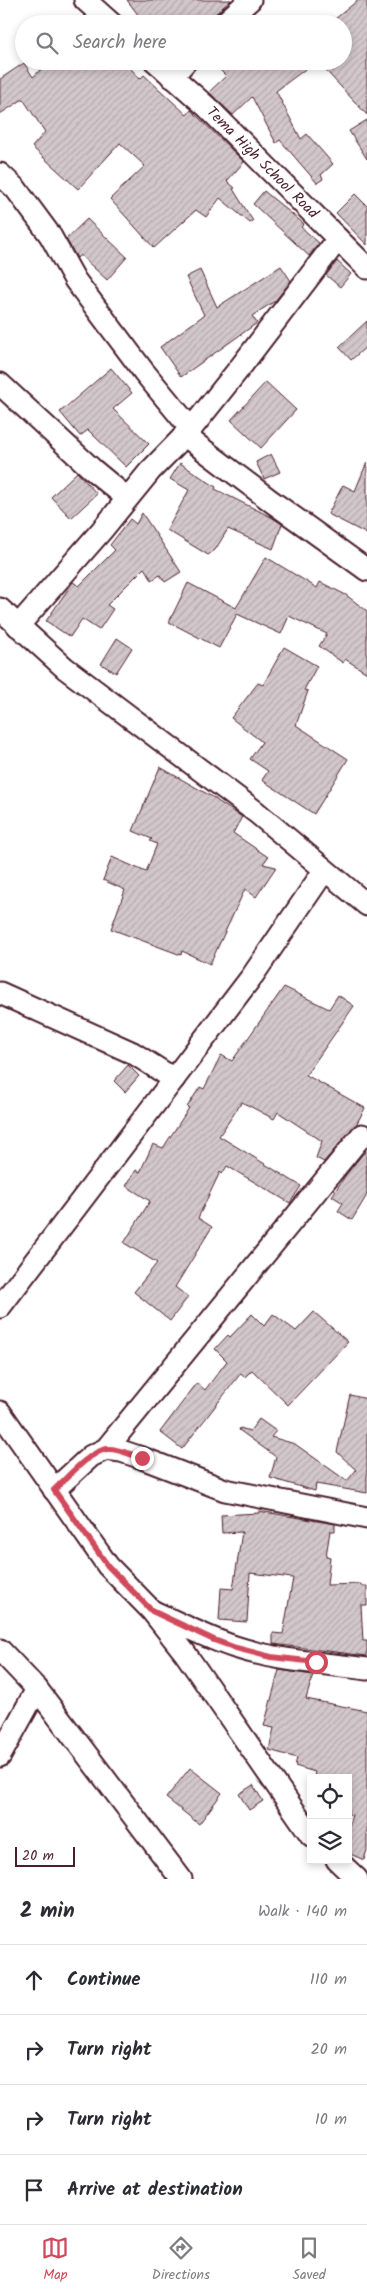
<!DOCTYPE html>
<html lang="en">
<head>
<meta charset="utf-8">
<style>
  :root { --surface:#fff; --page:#f7f7f7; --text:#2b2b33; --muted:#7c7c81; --line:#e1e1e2; --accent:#d1495b }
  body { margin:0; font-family:Kalam,sans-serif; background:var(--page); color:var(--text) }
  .controls { position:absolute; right:15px; bottom:15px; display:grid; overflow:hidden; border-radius:0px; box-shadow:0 2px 8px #0003 }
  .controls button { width:45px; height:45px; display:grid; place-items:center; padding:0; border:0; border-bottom:1px solid var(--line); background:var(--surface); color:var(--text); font:25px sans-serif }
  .scale { position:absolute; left:15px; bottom:12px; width:60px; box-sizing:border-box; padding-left:5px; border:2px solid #4a1f2b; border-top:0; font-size:14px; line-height:18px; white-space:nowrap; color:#4a1f2b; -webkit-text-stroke:4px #fff; paint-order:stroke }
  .stop { position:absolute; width:15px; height:15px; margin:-11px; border:4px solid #d1495b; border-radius:50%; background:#fff }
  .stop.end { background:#d1495b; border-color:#fff; box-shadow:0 1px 5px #0008 }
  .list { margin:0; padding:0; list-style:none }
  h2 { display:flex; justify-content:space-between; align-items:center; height:65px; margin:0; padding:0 20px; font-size:21px }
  h2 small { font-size:16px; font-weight:400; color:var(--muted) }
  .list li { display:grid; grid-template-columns:32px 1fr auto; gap:15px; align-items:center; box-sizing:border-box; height:70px; padding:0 20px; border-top:1px solid var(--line) }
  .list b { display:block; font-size:19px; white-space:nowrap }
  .list em { font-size:16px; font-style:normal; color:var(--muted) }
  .icon { flex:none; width:28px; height:28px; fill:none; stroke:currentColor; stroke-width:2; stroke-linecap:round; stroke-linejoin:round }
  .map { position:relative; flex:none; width:367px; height:1879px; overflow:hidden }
  .search { position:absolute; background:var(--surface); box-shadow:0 2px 8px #0003; left:15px; right:15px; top:15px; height:55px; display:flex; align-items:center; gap:12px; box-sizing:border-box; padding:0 18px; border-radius:28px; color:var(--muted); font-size:19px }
  .sheet { height:345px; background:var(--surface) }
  nav { display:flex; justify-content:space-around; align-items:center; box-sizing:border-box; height:70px; border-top:1px solid var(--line); background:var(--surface); font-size:14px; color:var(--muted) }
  nav a { display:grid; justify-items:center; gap:2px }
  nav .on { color:var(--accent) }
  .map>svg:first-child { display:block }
  .building { fill:url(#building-hatch); stroke:#4a1f2b }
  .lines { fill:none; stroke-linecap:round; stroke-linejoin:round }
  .minor-casing { stroke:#4a1f2b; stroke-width:25 }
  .minor { stroke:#fff; stroke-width:21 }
  .route { stroke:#d1495b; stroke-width:6 }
  .labels { text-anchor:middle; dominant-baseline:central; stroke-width:4.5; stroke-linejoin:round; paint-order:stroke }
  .street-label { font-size:15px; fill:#4a1f2b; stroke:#fff }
</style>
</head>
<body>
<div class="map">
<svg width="367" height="1879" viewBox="0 0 367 1879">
  <defs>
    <pattern id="building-hatch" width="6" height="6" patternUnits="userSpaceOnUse" patternTransform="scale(1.25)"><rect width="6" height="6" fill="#d2c7cb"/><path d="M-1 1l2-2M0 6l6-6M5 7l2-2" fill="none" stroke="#b6aaae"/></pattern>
  </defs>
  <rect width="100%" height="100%" fill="#fff"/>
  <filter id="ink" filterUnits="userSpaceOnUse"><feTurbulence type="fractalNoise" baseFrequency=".02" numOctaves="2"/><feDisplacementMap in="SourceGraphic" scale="10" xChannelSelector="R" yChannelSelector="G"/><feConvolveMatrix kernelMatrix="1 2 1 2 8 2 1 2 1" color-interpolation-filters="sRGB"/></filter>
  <g filter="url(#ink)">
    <g class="building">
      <path d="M127 0H231L214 15 211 24H145Z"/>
      <path d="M358 0H367V115L317 61H343V24H329Z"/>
      <path d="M50 61H124L140 79 144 75 187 115 191 110 244 162 227 181 235 188 233 189 253 221 250 223 220 198 206 217 196 210 154 248 110 199 145 166 120 143 78 189 32 147 45 132 23 99 0 114V79L24 63 33 77Z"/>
      <path d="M211 61H316L276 91 301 139 307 134 333 164 321 175 323 179 317 183 280 140 276 143 252 97 233 115 209 92 226 76Z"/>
      <path d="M367 120V159L349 131Z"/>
      <path d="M264 191 304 224 301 227 319 243 309 256 253 204Z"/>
      <path d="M355 194 367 206V245L336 213Z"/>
      <path d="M87 219 127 257 107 280 80 255 77 258 66 239Z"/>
      <path d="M337 261 351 274 340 287 326 275Z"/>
      <path d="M281 266 291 281 275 301 252 316 257 323 181 377 160 347 204 315 186 277 200 270 217 307Z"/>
      <path d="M367 321V346L351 360 339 347Z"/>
      <path d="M111 368 132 393 113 409 149 444 126 467 88 430 80 436 60 412Z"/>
      <path d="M266 382 296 410 261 448 231 420Z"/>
      <path d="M271 454 280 472 264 479 256 462Z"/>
      <path d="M367 462V534L328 514 343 485 355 491Z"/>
      <path d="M180 463 216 487 215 489 271 517 282 524 273 549 228 529 215 550 208 555 167 530 189 490 170 479Z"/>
      <path d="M77 472 97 494 71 518 51 497Z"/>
      <path d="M142 513 181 572 165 582 160 575 152 580 144 568 107 605 113 609 99 630 82 619 70 637 46 621 73 582 79 586 115 550 110 545 130 519 136 524Z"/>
      <path d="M266 557 317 588 320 582 346 595 367 611V673L345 659 343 663 319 646 327 634 289 616 281 634 237 614 219 648 169 622 188 583 236 608Z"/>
      <path d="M117 638 132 648 116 673 101 664Z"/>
      <path d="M284 647 317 666 304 690 308 691 296 725 348 759 314 814 262 780 268 771 250 759 262 742 231 718 258 683 263 685Z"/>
      <path d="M160 767 216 799V800L242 817 233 833 268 857 263 864 276 867 256 897 245 889 210 964 182 951 181 955 111 929 125 890 103 880 112 857 146 872 157 844 150 841 152 839 133 831Z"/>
      <path d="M284 987 329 1009 338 995 354 1006 306 1075 365 1108 356 1125 324 1162 316 1158 322 1141 278 1112 274 1119 242 1102 219 1136 301 1186 290 1203 227 1166 222 1174 220 1172 198 1218 212 1227 175 1287 188 1297 170 1321 134 1292 157 1263 124 1243 150 1201 126 1186 136 1170 140 1172 153 1144 163 1148 189 1108 187 1107 200 1087 204 1089 221 1055 232 1061Z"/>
      <path d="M128 1065 139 1076 125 1092 114 1081Z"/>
      <path d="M366 1150 367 1195 352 1220 338 1211 343 1203 332 1196 345 1176Z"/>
      <path d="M314 1312 348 1342 288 1405 252 1370 245 1377 241 1373 182 1449 160 1432 197 1383 205 1390 227 1361 215 1349 228 1335 230 1337 252 1314 264 1326 273 1314 296 1331Z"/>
      <path d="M350 1395 367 1399V1493L316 1484 315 1491 270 1478 276 1457 239 1430 240 1428 250 1431 259 1419 276 1431 271 1437 295 1444 347 1481 356 1470 337 1452Z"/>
      <path d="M259 1511 335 1524V1531H330L326 1556 330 1557 327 1585 361 1584V1586H367V1605H361L363 1641H367V1656L273 1644V1633L283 1634 293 1578 250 1573 247 1622 219 1620 221 1588 233 1589 242 1532 222 1533 221 1515 259 1513Z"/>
      <path d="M279 1670 313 1675 306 1699 367 1711V1850L364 1860 348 1853V1828L352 1815 348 1814V1778H314L315 1772 295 1766 297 1758 269 1750 274 1728 264 1726Z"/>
      <path d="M190 1768 222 1793 199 1824 166 1798Z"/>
      <path d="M253 1785 263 1801 249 1810 239 1794Z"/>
    </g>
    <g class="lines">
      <g class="minor-casing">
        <g id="minor">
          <path d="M85 0 112 24"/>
          <path d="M223 24 250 0"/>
          <path d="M155 61 208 108 367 268"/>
          <path d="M172 77 186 61"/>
          <path d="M0 174 16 189 50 235 75 280 144 372 191 429"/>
          <path d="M0 384 93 470 127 498"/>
          <path d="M184 435 271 501 367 570"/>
          <path d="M0 609 65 668 256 812 367 905"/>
          <path d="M18 626 102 530 150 471 191 429 242 365 338 239"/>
          <path d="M0 993 133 1053 174 1079"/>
          <path d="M0 1307 253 975 324 871"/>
          <path d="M0 1412 108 1566 152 1611 185 1653 311 1835"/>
          <path d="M106 1449 121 1451 142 1458 225 1490 367 1518"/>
          <path d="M54 1490 91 1456 106 1449 362 1135"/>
          <path d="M154 1612C181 1624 207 1638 235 1647 277 1661 323 1663 367 1669"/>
          <path d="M0 1650 37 1689 181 1879"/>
          <path d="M0 1756 37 1689"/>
          <path d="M337 1860 357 1879"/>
        </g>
      </g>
      <use href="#minor" class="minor"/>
    </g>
  </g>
  <g class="lines" filter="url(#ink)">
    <path class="route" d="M142 1458C131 1455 118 1448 107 1449 90 1451 66 1479 54 1490L108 1566 152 1611 214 1640 236 1648 271 1657 316 1662"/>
  </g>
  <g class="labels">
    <g class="street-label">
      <text transform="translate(262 163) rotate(45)">Tema High School Road</text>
    </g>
  </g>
</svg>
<div class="controls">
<button><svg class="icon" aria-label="locate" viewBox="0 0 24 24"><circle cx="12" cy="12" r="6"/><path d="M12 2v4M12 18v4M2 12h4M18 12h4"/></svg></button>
<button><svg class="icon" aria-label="layers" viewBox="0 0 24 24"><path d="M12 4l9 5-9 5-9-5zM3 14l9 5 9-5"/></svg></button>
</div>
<div class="scale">20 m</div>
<div class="stop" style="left:316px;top:1662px"></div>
<div class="stop end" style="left:142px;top:1458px"></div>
<div class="search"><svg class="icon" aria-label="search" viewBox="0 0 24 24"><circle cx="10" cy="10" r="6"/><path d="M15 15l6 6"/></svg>Search here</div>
</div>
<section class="sheet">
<h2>2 min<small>Walk · 140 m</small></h2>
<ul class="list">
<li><svg class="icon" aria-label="ahead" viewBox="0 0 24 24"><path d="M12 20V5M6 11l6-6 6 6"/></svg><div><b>Continue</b></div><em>110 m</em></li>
<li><svg class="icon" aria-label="right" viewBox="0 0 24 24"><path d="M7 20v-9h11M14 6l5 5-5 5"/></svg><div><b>Turn right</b></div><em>20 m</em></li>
<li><svg class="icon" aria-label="right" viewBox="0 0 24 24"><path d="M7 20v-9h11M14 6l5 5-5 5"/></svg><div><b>Turn right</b></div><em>10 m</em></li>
<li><svg class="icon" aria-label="arrive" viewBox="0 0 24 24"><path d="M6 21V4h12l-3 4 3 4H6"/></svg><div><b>Arrive at destination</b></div></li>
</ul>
</section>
<nav>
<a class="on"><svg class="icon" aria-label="map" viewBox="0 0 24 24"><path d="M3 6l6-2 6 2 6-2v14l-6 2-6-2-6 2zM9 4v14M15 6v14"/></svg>Map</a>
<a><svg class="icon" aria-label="directions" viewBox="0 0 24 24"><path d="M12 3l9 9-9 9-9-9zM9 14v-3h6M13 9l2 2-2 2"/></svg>Directions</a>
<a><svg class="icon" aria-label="saved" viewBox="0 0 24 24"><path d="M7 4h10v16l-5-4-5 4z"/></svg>Saved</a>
</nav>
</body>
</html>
